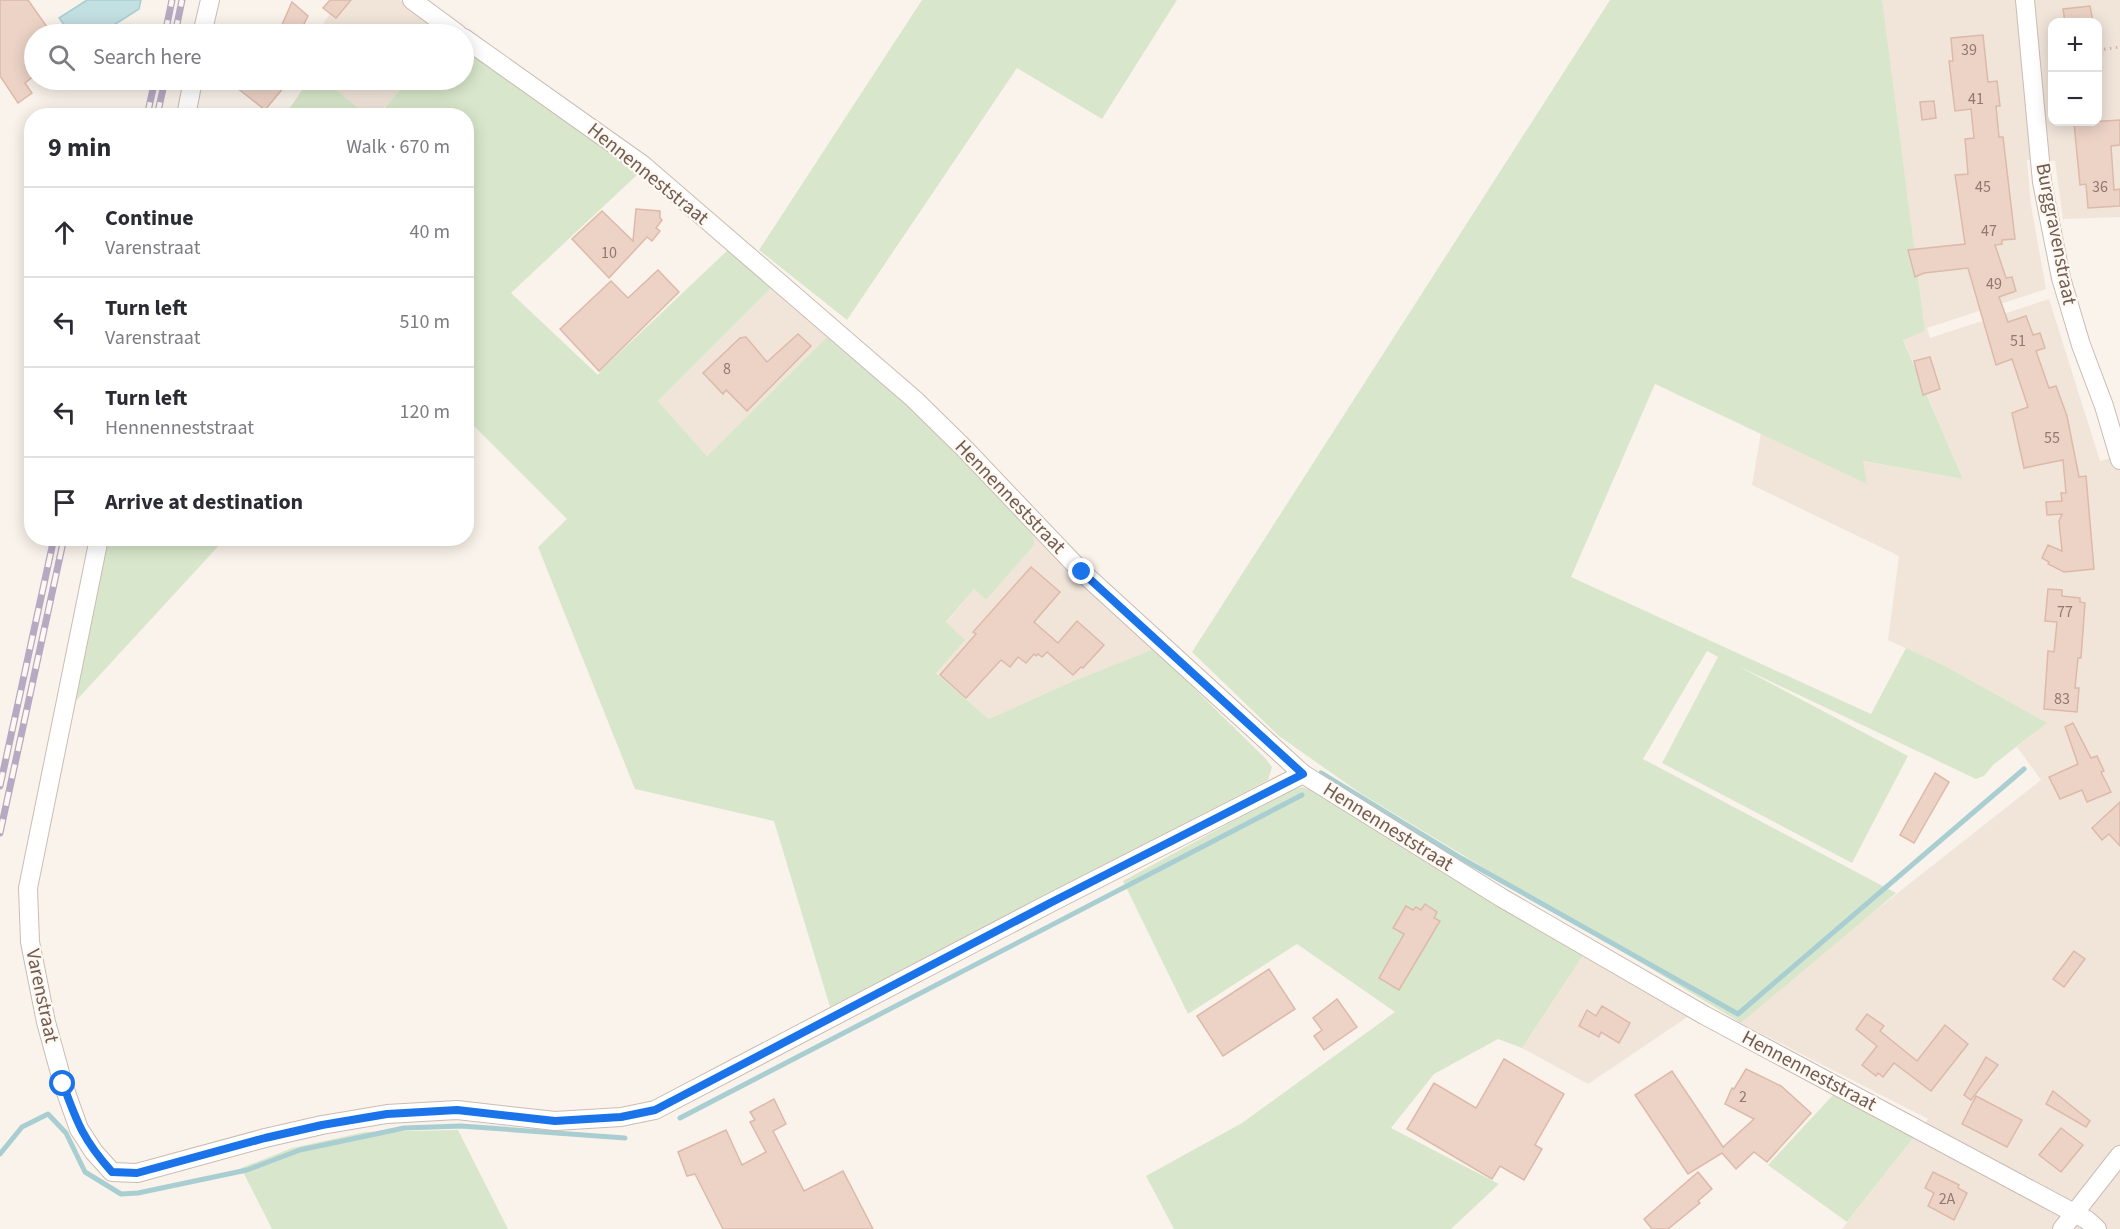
<!DOCTYPE html>
<html lang="en">
<head>
<meta charset="utf-8">
<style>
  :root { --surface:#fff; --page:#f7f7f7; --text:#2b2b33; --muted:#7c7c81; --line:#e1e1e2 }
  body { margin:0; font-family:"Source Sans 3",sans-serif; background:var(--page); color:var(--text) }
  .controls { position:absolute; right:18px; top:18px; display:grid; overflow:hidden; border-radius:12px; box-shadow:0 3px 15px #0003 }
  .controls button { width:54px; height:54px; display:grid; place-items:center; padding:0; border:0; border-bottom:2px solid var(--line); background:var(--surface); color:var(--text); font:30px sans-serif }
  .stop { position:absolute; width:18px; height:18px; margin:-14px; border:4px solid #1a73e8; border-radius:50%; background:#fff }
  .stop.end { background:#1a73e8; border-color:#fff; box-shadow:0 2px 6px #0008 }
  .list { margin:0; padding:0; list-style:none }
  h2 { display:flex; justify-content:space-between; align-items:center; height:78px; margin:0; padding:0 24px; font-size:26px }
  h2 small { font-size:20px; font-weight:400; color:var(--muted) }
  .list li { display:grid; grid-template-columns:39px 1fr auto; gap:18px; align-items:center; box-sizing:border-box; height:90px; padding:0 24px; border-top:2px solid var(--line) }
  .list b { display:block; font-size:22px; white-space:nowrap }
  .list p { margin:0; font-size:20px; white-space:nowrap; color:var(--muted) }
  .list em { font-size:20px; font-style:normal; color:var(--muted) }
  .icon { flex:none; width:33px; height:33px; fill:none; stroke:currentColor; stroke-width:2; stroke-linecap:round; stroke-linejoin:round }
  .map { position:relative; flex:none; width:2120px; height:1229px; overflow:hidden }
  .search { position:absolute; background:var(--surface); box-shadow:0 3px 15px #0003; left:24px; top:24px; width:450px; height:66px; display:flex; align-items:center; gap:15px; box-sizing:border-box; padding:0 21px; border-radius:33px; color:var(--muted); font-size:22px }
  .panel { position:absolute; background:var(--surface); box-shadow:0 3px 15px #0003; left:24px; top:108px; width:450px; height:438px; border-radius:24px }
  .map>svg:first-child { display:block }
  .residential { fill:#f1e5da; fill-rule:evenodd }
  .green { fill:#d8e7cb }
  .water { fill:#c2dfe2; stroke:#a9ced2; stroke-width:1.5 }
  .lines { fill:none; stroke-linecap:round; stroke-linejoin:round }
  .stream { stroke:#a9ced2; stroke-width:5 }
  .building { fill:#ecd3c6; stroke:#ddb9a9; stroke-width:1.5 }
  .street-casing { stroke:#cbbcb2; stroke-width:20 }
  .path { stroke:#d1b6a9; stroke-width:3; stroke-dasharray:1.5 4.5; stroke-linecap:butt }
  .street { stroke:#fff; stroke-width:18 }
  .rail-casing { stroke:#b6aac3; stroke-width:7 }
  .rail { stroke:#fdf8f1; stroke-width:4.5; stroke-dasharray:14; stroke-linecap:butt }
  .route { stroke:#1a73e8; stroke-width:8 }
  .labels { text-anchor:middle; dominant-baseline:central; stroke-width:4.5; stroke-linejoin:round; paint-order:stroke }
  .number-label { font-size:16px; fill:#90796e }
  .street-label { font-size:20px; fill:#725b51; stroke:#fdf8f1 }
</style>
</head>
<body>
<div class="map">
<svg width="2120" height="1229" viewBox="0 0 2120 1229">
  <rect width="100%" height="100%" fill="#faf3eb"/>
  <g class="residential">
    <path d="M342 0H400L444 34H334L323 23Z"/>
    <path d="M1881 0H2120V217L2063 219 2055 161 2027 160 2031 205 2046 289 1927 328 1930 338 2049 299 2100 461 2120 456V1229H1842L1928 1119 1741 1023 1847 933 2041 780 2017 747 2046 723 1947 667 1888 640 1899 556 1752 485 1761 433 1867 483 1862 461 1963 479 1903 339 1925 331ZM2052 22H2098V122H2052Z"/>
    <path d="M323 80H408L378 115 367 116Z"/>
    <path d="M773 286 830 334 707 456 658 401Z"/>
    <path d="M1033 532 1154 649 1073 681 989 719 936 672 964 640 946 623 974 589 986 600Z"/>
    <path d="M1584 954 1689 1016 1588 1084 1522 1048Z"/>
  </g>
  <g class="green">
    <path d="M922 0H1177L1102 119 1017 68 847 320 759 250Z"/>
    <path d="M1610 0H1882L1925 331 1903 340 1963 479 1863 461 1867 484 1655 384 1571 577 1871 714 1906 648 1947 667 2047 723 1993 765 1984 776 1976 779 1736 665 1908 756 1852 863 1662 763 1718 657 1707 651 1643 759 1896 893 1741 1023 1360 793 1279 736 1192 652Z"/>
    <path d="M464 48 570 121 638 174 511 293 598 375 601 370 729 249 773 286 658 401 707 456 830 334 905 400 1033 532 1034 545 986 600 974 589 946 622 965 640 936 673 989 719 1073 681 1154 649 1266 759 1272 767 1268 780 830 1007 774 821 635 789 538 547 567 519 467 419 466 116H378L408 80H464Z"/>
    <path d="M309 80H323L367 115H285Z"/>
    <path d="M220 538 223 541 73 704 106 539Z"/>
    <path d="M1302 787 1313 790C1402 848 1491 904 1584 954L1522 1048 1498 1039 1434 1074 1391 1128 1499 1184 1451 1229H1174L1146 1176 1242 1123 1395 1012 1297 944 1188 1014 1123 881 1290 790Z"/>
    <path d="M1833 1095 1914 1137 1847 1222 1768 1165Z"/>
    <path d="M458 1130 508 1229H272L241 1168 292 1148 365 1132Z"/>
  </g>
  <path class="water" d="M87 0H141L139 9 100 34H71L59 18Z"/>
  <g class="lines">
    <g class="stream">
      <path d="M1321 773 1459 857 1738 1014 2024 769"/>
      <path d="M680 1118 1302 795"/>
      <path d="M0 1154 22 1127 48 1114 66 1133 85 1172 121 1194 138 1193 247 1170 300 1150 404 1128 461 1126 625 1138"/>
    </g>
  </g>
  <g class="building">
    <path d="M0 0H28L52 34H34V76L25 83 32 93 18 103 0 76Z"/>
    <path d="M330 0H351L336 18 323 8Z"/>
    <path d="M292 2 308 16 299 34H278Z"/>
    <path d="M2090 6 2093 22H2065L2063 9Z"/>
    <path d="M1983 35 1988 82 1997 81 2000 106H1996L1999 137H2003L2015 239 2002 240V244L1995 245 2006 278 2012 277 2016 291 1999 297 2008 322 2026 316 2033 335 2040 333 2045 348 2036 351 2049 388 2056 386 2067 416 2079 477 2086 476 2094 569 2064 572 2048 564 2049 562 2042 558 2048 545 2062 551 2059 521 2062 514 2047 515 2046 502 2062 501 2061 493H2066L2063 460 2024 468 2012 413 2028 407 2012 359 1996 365 1968 268 1924 273 1915 277 1908 250 1965 244 1955 175 1968 174 1965 139 1974 138 1971 109 1955 111 1949 61H1953L1951 38Z"/>
    <path d="M227 80H290L265 110Z"/>
    <path d="M1934 101 1936 118 1922 120 1920 102Z"/>
    <path d="M2120 120V145L2111 146 2114 190 2120 189V206L2088 208 2086 184 2080 185 2074 123Z"/>
    <path d="M636 209 660 211V218L662 220 656 228 660 231 652 241 647 237 609 278 572 239 602 211 633 241Z"/>
    <path d="M658 270 679 292 599 371 560 329 611 281 628 298Z"/>
    <path d="M798 334 811 346 747 411 726 390 723 394 703 373 740 338 746 337 767 362Z"/>
    <path d="M1930 357 1940 389 1923 395 1914 361Z"/>
    <path d="M1031 567 1060 592 1034 622 1058 643 1077 621 1104 645 1083 668 1081 667 1073 675 1047 652 1042 657 1038 654 1036 656 1034 654 1026 663 1018 657 1010 667 1001 660 966 698 940 675 976 634 973 632Z"/>
    <path d="M2048 589 2062 590V596L2080 598V602L2085 603 2081 658H2078L2075 688H2079L2077 712 2044 709 2048 651 2054 652 2057 622 2045 621Z"/>
    <path d="M2073 723 2091 758 2097 756 2104 771 2101 772 2111 792 2087 802 2082 790 2060 799 2049 777 2078 764 2065 727Z"/>
    <path d="M1935 773 1949 782 1914 843 1900 835Z"/>
    <path d="M2120 802V846L2109 834 2102 840 2092 828Z"/>
    <path d="M1425 904 1437 912 1434 918 1440 921 1399 990 1379 978 1404 934 1393 928 1406 906 1413 910 1416 907 1421 910Z"/>
    <path d="M2074 951 2085 959 2064 987 2053 979Z"/>
    <path d="M1269 969 1295 1009 1223 1056 1197 1016Z"/>
    <path d="M1337 999 1357 1027 1324 1050 1314 1036 1322 1030 1313 1018Z"/>
    <path d="M1602 1006 1630 1023 1619 1043 1601 1032 1599 1037 1579 1026 1587 1010 1596 1016Z"/>
    <path d="M1867 1014 1884 1026 1880 1031 1917 1061 1945 1025 1968 1044 1931 1091 1894 1063 1883 1077 1878 1073 1876 1076 1862 1065 1877 1046 1856 1029Z"/>
    <path d="M1986 1057 1998 1065 1971 1100 1964 1095Z"/>
    <path d="M1504 1059 1564 1094 1535 1145 1542 1149 1524 1180 1500 1166 1492 1179 1407 1129 1434 1083 1476 1108Z"/>
    <path d="M1746 1069 1781 1086 1811 1113 1767 1162 1754 1152 1736 1169 1722 1153 1688 1174 1635 1095 1672 1071 1723 1147 1754 1119 1725 1104 1732 1088 1734 1089Z"/>
    <path d="M2053 1091 2090 1121 2086 1127 2046 1104Z"/>
    <path d="M1976 1096 2022 1120 2007 1147 1962 1124Z"/>
    <path d="M774 1099 786 1124 773 1131 804 1191 843 1171 873 1229H723L695 1174 687 1176 678 1152 726 1130 742 1165 766 1152 750 1122 755 1120 750 1112Z"/>
    <path d="M2061 1128 2083 1145 2061 1172 2039 1155Z"/>
    <path d="M1698 1172 1712 1189 1698 1201 1700 1203 1668 1229H1652L1644 1219Z"/>
    <path d="M1933 1172 1959 1185 1958 1188 1967 1193 1954 1220 1928 1206 1934 1193 1925 1188Z"/>
  </g>
  <g class="lines">
    <g class="street-casing">
      <g id="street">
        <path d="M412 0 458 34"/>
        <path d="M2025 0 2042 182 2061 278 2081 345 2104 406 2120 460"/>
        <path d="M202 34 210 0"/>
        <path d="M464 38 643 165 914 399 966 450 1082 572 1303 774 1502 898 1704 1015 2087 1220 2097 1229"/>
        <path d="M186 116 193 80"/>
        <path d="M99 538 28 888 30 942 46 1022 63 1084 79 1129 94 1152 112 1172 137 1173 265 1138 322 1125 387 1114 457 1110 555 1121 621 1117 655 1110 1052 902 1303 774"/>
        <path d="M2062 1229 2120 1155"/>
      </g>
    </g>
    <path class="path" d="M2098 50 2120 47"/>
    <use href="#street" class="street"/>
    <g class="rail-casing">
      <g id="rail">
        <path d="M165 34 172 0"/>
        <path d="M175 34 182 0"/>
        <path d="M147 116 155 80"/>
        <path d="M157 116 165 80"/>
        <path d="M0 786 54 538"/>
        <path d="M0 833 64 538"/>
      </g>
    </g>
    <use href="#rail" class="rail"/>
  </g>
  <g class="lines">
    <path class="route" d="M63 1084C77 1123 84 1141 112 1172L137 1173 265 1138 322 1125 387 1114 457 1110 555 1121 621 1117 655 1110 1052 902 1303 774 1082 572"/>
  </g>
  <g class="labels">
    <g class="number-label">
      <text x="1969" y="50">39</text>
      <text x="1976" y="99">41</text>
      <text x="1983" y="187">45</text>
      <text x="2100" y="187">36</text>
      <text x="1989" y="231">47</text>
      <text x="609" y="253">10</text>
      <text x="1994" y="284">49</text>
      <text x="2018" y="341">51</text>
      <text x="727" y="369">8</text>
      <text x="2052" y="438">55</text>
      <text x="2065" y="612">77</text>
      <text x="2062" y="699">83</text>
      <text x="1743" y="1097">2</text>
      <text x="1947" y="1199">2A</text>
    </g>
    <g class="street-label">
      <text transform="translate(648 174) rotate(39)">Hennenneststraat</text>
      <text transform="translate(2056 234) rotate(79)">Burggravenstraat</text>
      <text transform="translate(1010 497) rotate(46)">Hennenneststraat</text>
      <text transform="translate(1388 827) rotate(32)">Hennenneststraat</text>
      <text transform="translate(42 996) rotate(78)">Varenstraat</text>
      <text transform="translate(1809 1071) rotate(28)">Hennenneststraat</text>
    </g>
  </g>
</svg>
<div class="controls">
<button>+</button>
<button>−</button>
</div>
<div class="stop" style="left:63px;top:1084px"></div>
<div class="stop end" style="left:1082px;top:572px"></div>
<div class="search"><svg class="icon" aria-label="search" viewBox="0 0 24 24"><circle cx="10" cy="10" r="6"/><path d="M15 15l6 6"/></svg>Search here</div>
<section class="panel">
<h2>9 min<small>Walk · 670 m</small></h2>
<ul class="list">
<li><svg class="icon" aria-label="ahead" viewBox="0 0 24 24"><path d="M12 20V5M6 11l6-6 6 6"/></svg><div><b>Continue</b><p>Varenstraat</p></div><em>40 m</em></li>
<li><svg class="icon" aria-label="left" viewBox="0 0 24 24"><path d="M17 20v-9H6M10 6l-5 5 5 5"/></svg><div><b>Turn left</b><p>Varenstraat</p></div><em>510 m</em></li>
<li><svg class="icon" aria-label="left" viewBox="0 0 24 24"><path d="M17 20v-9H6M10 6l-5 5 5 5"/></svg><div><b>Turn left</b><p>Hennenneststraat</p></div><em>120 m</em></li>
<li><svg class="icon" aria-label="arrive" viewBox="0 0 24 24"><path d="M6 21V4h12l-3 4 3 4H6"/></svg><div><b>Arrive at destination</b></div></li>
</ul>
</section>
</div>
</body>
</html>
